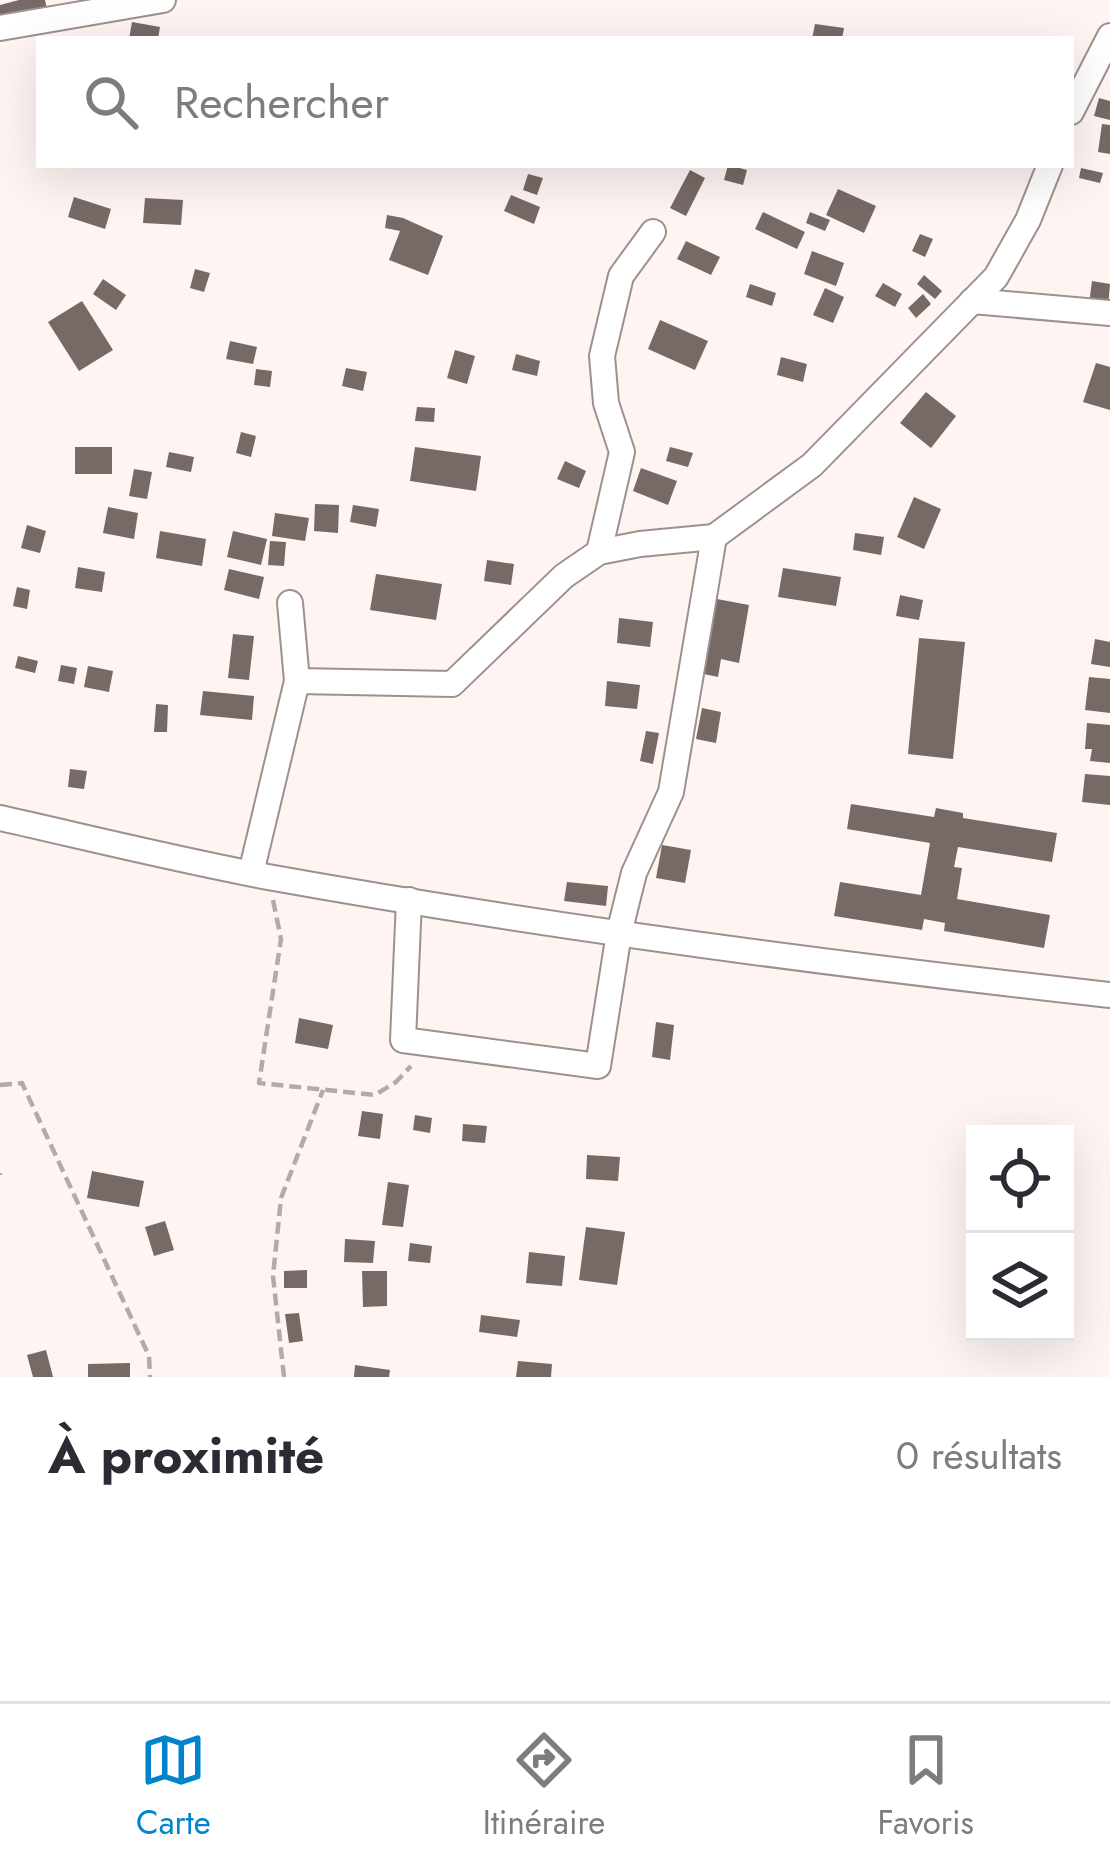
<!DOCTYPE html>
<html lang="fr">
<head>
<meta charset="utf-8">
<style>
  :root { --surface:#fff; --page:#f2f2f3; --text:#2b2b33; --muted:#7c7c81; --line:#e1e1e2; --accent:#0084cb }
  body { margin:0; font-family:Jost,sans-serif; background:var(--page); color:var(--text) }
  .controls { position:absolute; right:36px; bottom:36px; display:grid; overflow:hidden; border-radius:0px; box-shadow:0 12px 48px #0002 }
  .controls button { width:108px; height:108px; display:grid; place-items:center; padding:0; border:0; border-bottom:3px solid var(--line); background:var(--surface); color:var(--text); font:60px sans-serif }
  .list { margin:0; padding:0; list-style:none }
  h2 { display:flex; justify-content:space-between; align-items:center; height:156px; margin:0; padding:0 48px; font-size:51px }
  h2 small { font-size:39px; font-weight:400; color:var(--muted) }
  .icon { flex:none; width:66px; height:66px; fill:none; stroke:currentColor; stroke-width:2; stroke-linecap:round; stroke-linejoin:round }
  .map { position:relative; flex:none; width:1110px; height:1377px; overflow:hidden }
  .search { position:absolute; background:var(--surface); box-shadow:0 12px 48px #0002; left:36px; right:36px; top:36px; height:132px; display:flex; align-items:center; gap:30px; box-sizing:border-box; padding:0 42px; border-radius:0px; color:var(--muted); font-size:45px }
  .sheet { height:324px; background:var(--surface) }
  nav { display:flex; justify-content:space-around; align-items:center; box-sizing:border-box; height:168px; border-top:3px solid var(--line); background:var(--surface); font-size:33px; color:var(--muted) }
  nav a { display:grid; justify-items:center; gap:6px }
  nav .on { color:var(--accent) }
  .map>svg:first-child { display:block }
  .building { fill:#766966 }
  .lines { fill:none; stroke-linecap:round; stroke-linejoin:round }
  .minor-casing { stroke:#9e908d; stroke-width:28 }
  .path { stroke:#b2aba9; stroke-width:4.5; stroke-dasharray:12 6; stroke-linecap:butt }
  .minor { stroke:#fff; stroke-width:24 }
</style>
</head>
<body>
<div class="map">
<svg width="1110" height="1377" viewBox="0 0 1110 1377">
  <rect width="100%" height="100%" fill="#fef5f3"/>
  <g class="building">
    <path d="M19 0H45L47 9 0 23V5Z"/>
    <path d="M132 22 160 27 158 39H129Z"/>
    <path d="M815 24 844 28 842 39H812Z"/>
    <path d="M1099 98 1110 101V120L1094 116Z"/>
    <path d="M1102 124 1110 125V154L1098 152Z"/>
    <path d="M728 165 747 170 743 185 724 180Z"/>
    <path d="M1081 168 1103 173 1100 183 1079 178Z"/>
    <path d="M690 170 705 178 686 216 670 208Z"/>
    <path d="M528 174 543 178 537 195 523 190Z"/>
    <path d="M838 189 876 206 864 233 826 215Z"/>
    <path d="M511 195 540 207 534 224 504 211Z"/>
    <path d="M74 197 111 209 105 229 68 217Z"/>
    <path d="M145 198 183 200 181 225 143 223Z"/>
    <path d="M763 212 805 232 797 249 755 229Z"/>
    <path d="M810 212 830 220 825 231 806 223Z"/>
    <path d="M387 215 403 218 443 236 428 275 389 260 400 231 385 228Z"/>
    <path d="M920 234 933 239 925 257 912 251Z"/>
    <path d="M686 241 720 257 711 275 677 259Z"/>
    <path d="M812 251 844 263 836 286 804 274Z"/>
    <path d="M195 269 210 273 204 292 190 288Z"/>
    <path d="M924 275 942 291 935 299 917 284Z"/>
    <path d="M103 279 126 295 116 310 93 294Z"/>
    <path d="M1092 281 1110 284 1108 307 1089 304Z"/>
    <path d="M883 283 902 294 895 307 875 296Z"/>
    <path d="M750 284 776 293 772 306 746 297Z"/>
    <path d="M825 288 844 297 833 323 813 315Z"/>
    <path d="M923 294 931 304 916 318 908 308Z"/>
    <path d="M82 301 113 350 79 371 48 322Z"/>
    <path d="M660 320 708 341 695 370 648 349Z"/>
    <path d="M230 341 257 347 253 364 226 359Z"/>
    <path d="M455 350 475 356 467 384 447 378Z"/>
    <path d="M516 354 540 361 537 376 512 370Z"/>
    <path d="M781 357 807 364 803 382 777 375Z"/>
    <path d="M1096 363 1110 367V410L1083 402Z"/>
    <path d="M346 368 367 372 363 391 342 386Z"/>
    <path d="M256 369 272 371 270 387 254 385Z"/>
    <path d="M926 392 956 416 931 448 900 423Z"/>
    <path d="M417 407 435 408 434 422 415 421Z"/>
    <path d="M241 432 256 436 251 457 236 453Z"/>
    <rect x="75" y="447" width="37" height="27"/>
    <path d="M415 447 481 456 476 491 410 481Z"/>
    <path d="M670 447 693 453 688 467 666 461Z"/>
    <path d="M169 452 194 457 191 472 166 467Z"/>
    <path d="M565 461 586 471 579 488 557 479Z"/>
    <path d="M641 468 677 481 668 505 633 491Z"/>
    <path d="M134 469 152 472 147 499 129 496Z"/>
    <path d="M914 497 941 509 924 549 897 537Z"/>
    <path d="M315 504 339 505 338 533 314 531Z"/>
    <path d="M353 505 379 509 376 527 350 522Z"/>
    <path d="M108 507 138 513 134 539 103 533Z"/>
    <path d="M275 513 309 518 305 541 272 536Z"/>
    <path d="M27 525 46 531 40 553 21 548Z"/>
    <path d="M160 531 206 539 202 566 156 558Z"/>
    <path d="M233 531 267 539 261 565 227 557Z"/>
    <path d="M855 533 884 537 881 555 853 550Z"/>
    <path d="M270 541 286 542 284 566 268 565Z"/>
    <path d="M487 560 514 564 511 585 484 581Z"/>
    <path d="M78 567 105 572 102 592 75 588Z"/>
    <path d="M783 568 841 577 836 606 778 597Z"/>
    <path d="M229 569 264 577 259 599 224 590Z"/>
    <path d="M376 574 442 584 436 620 370 610Z"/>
    <path d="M17 587 30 590 27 609 13 606Z"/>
    <path d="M900 595 923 600 919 620 896 616Z"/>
    <path d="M717 599 749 605 739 663 721 659 718 677 704 674Z"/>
    <path d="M619 618 653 622 650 647 617 643Z"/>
    <path d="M233 634 254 636 249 680 228 678Z"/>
    <path d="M919 638 965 642 953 759 908 754Z"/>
    <path d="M1095 639 1110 642V667L1091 664Z"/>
    <path d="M18 656 38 661 35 673 15 668Z"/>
    <path d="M61 665 77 668 74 684 58 681Z"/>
    <path d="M88 666 113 671 109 692 84 687Z"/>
    <path d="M1089 677 1110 679V713L1085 710Z"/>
    <path d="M607 681 640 685 637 709 605 706Z"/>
    <path d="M203 691 254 696 252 720 200 715Z"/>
    <path d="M156 704 168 705 167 732H154Z"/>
    <path d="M702 708 721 712 716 743 696 739Z"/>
    <path d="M1087 723 1110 725V763L1090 761 1092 749H1085Z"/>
    <path d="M646 731 659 733 653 764 640 761Z"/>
    <path d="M70 769 87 771 84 789 68 787Z"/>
    <path d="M1085 774 1110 776V805L1082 802Z"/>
    <path d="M851 804 934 817 936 808 963 813V818L1057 833 1052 862 958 847 954 867 962 868 957 899 1050 915 1044 948 944 931 945 923 924 919 922 930 834 916 840 882 921 895 930 843 847 829Z"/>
    <path d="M662 845 691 850 685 883 656 878Z"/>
    <path d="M567 882 608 886 606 906 564 901Z"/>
    <path d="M299 1018 333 1025 328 1049 295 1043Z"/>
    <path d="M656 1022 674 1025 670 1060 652 1057Z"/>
    <path d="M362 1111 383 1114 380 1139 358 1136Z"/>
    <path d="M415 1115 432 1118 430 1133 413 1130Z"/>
    <path d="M463 1124 487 1126 485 1143 462 1141Z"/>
    <path d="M587 1155 620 1157 618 1181 586 1179Z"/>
    <path d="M92 1171 144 1181 139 1207 87 1198Z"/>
    <path d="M388 1182 409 1185 403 1227 382 1225Z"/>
    <path d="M165 1221 174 1250 154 1256 145 1227Z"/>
    <path d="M586 1227 625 1232 617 1285 579 1280Z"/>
    <path d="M345 1239 375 1241 373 1263 344 1262Z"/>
    <path d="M410 1243 432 1246 430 1263 408 1261Z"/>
    <path d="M529 1252 565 1256 562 1286 526 1283Z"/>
    <path d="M307 1270V1288H284V1271Z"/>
    <path d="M362 1271H387V1306L363 1307Z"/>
    <path d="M299 1313 303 1341 289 1343 285 1314Z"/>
    <path d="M481 1315 520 1320 517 1337 479 1332Z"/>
    <path d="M46 1350 53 1377H33L27 1355Z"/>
    <path d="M518 1361 552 1364 551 1377H516Z"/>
    <path d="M130 1363V1377H88V1364Z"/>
    <path d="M355 1365 390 1370 389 1377H354Z"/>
  </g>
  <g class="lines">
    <g class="minor-casing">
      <g id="minor">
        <path d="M0 28 163 0"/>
        <path d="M1071 112 1110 36"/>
        <path d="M972 301 1110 313"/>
        <path d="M599 552 622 452 606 403 602 356 621 276 653 232"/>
        <path d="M290 603 297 681"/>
        <path d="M0 818C89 838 178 860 268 877 547 927 828 964 1110 995"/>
        <path d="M251 873 297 681 452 684 564 576 599 552 640 544 714 537"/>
        <path d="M409 900 403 1040 598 1066 619 933 634 873 671 792 714 537 812 465 996 277 1028 220 1050 165"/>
      </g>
    </g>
    <g class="path">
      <path d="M273 900 281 939 259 1083 375 1095 396 1082 411 1066"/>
      <path d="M0 1085 22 1083 149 1356 150 1377"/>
      <path d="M0 1173V1175"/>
      <path d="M284 1377 273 1276 281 1198 323 1090"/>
    </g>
    <use href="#minor" class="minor"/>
  </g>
</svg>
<div class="controls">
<button><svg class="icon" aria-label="locate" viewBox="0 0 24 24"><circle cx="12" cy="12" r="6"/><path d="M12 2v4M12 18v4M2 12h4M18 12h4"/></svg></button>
<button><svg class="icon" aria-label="layers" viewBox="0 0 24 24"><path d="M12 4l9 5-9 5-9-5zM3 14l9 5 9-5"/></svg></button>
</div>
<div class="search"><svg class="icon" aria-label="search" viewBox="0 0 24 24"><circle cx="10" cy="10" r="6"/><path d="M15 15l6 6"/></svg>Rechercher</div>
</div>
<section class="sheet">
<h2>À proximité<small>0 résultats</small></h2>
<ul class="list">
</ul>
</section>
<nav>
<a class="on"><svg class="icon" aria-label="map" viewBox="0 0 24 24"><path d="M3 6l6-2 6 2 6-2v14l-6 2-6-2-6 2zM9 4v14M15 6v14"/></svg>Carte</a>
<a><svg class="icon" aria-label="directions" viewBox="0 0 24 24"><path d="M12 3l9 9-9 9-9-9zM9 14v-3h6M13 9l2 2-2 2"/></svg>Itinéraire</a>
<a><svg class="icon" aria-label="saved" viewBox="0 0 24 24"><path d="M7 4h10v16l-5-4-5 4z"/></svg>Favoris</a>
</nav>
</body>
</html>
